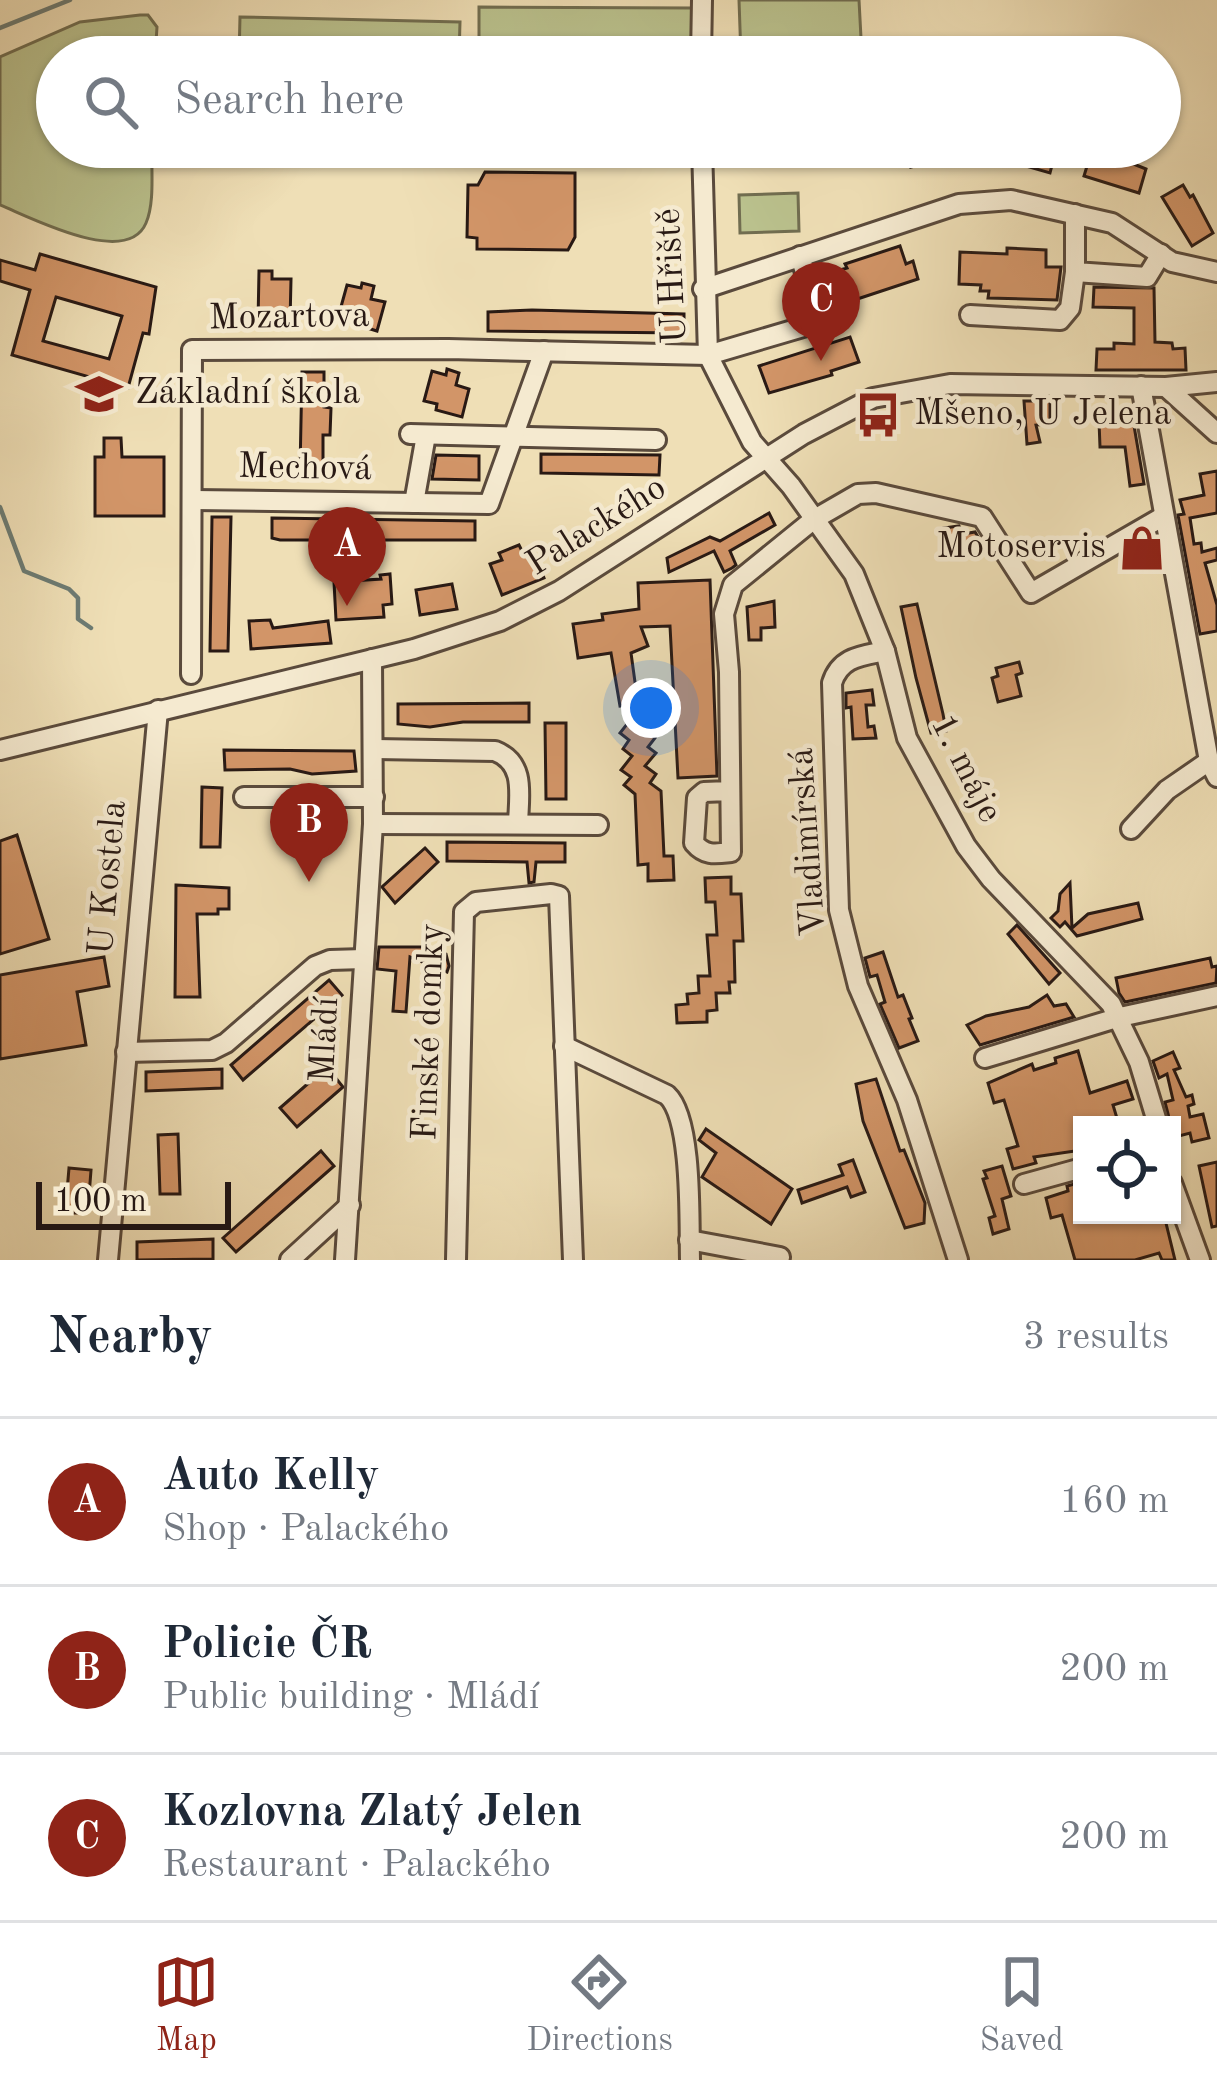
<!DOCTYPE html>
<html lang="en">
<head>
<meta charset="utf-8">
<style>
  :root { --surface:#fff; --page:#f6f6f7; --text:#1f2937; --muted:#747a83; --line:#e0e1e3; --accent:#8f2418 }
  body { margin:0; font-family:"Old Standard TT",serif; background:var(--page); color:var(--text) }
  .controls { position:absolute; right:36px; bottom:36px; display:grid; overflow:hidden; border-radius:0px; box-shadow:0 3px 9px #0004 }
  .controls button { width:108px; height:108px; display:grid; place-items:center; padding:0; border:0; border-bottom:3px solid var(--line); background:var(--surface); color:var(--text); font:60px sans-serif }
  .scale { position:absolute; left:36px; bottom:30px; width:195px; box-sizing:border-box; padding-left:12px; border:6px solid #281914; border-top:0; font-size:33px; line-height:42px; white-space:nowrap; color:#281914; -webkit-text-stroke:9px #f5ead0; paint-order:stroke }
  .you { position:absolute; left:651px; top:708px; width:42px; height:42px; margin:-30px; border:9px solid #fff; border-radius:50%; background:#1a73e8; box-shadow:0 0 0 18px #1a73e833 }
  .badge { display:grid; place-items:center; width:78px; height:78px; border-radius:50%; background:var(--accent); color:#fff; font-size:39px; font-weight:700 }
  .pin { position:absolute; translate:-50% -99px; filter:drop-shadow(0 3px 6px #0008) }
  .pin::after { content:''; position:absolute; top:63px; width:42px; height:36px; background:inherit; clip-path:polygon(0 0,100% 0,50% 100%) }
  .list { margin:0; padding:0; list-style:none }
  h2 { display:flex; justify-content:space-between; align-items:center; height:156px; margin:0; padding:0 48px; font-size:51px }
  h2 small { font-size:39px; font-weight:400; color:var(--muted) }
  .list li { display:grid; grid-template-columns:78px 1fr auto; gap:36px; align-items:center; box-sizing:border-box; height:168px; padding:0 48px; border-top:3px solid var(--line) }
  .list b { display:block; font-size:45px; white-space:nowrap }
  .list p { margin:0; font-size:39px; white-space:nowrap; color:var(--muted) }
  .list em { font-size:39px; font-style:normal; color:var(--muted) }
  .icon { flex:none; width:66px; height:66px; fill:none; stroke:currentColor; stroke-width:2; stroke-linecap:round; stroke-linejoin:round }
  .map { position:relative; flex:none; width:1217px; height:1260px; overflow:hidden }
  .search { position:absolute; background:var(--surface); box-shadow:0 3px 9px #0004; left:36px; right:36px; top:36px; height:132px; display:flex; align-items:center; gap:30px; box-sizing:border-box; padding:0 42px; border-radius:66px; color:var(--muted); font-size:45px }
  .sheet { height:660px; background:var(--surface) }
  nav { display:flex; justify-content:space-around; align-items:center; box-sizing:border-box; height:168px; border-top:3px solid var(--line); background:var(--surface); font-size:33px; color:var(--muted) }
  nav a { display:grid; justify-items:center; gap:6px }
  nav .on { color:var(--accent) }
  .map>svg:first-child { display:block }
  .green { fill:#bac18d; stroke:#716d50; stroke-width:3 }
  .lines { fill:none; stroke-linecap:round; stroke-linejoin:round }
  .stream { stroke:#6c7b73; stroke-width:4.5 }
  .building { fill:#d29568; stroke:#281914; stroke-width:3; fill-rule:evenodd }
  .minor-casing { stroke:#5a4a3c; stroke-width:24 }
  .minor { stroke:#f5ead0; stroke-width:18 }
  .labels { text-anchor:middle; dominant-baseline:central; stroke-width:9; stroke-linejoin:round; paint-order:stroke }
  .street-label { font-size:36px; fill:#281914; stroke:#f5ead0 }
  .poi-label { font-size:36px; fill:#281914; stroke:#f5ead0; text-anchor:start }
</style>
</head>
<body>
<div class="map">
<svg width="1217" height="1260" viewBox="0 0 1217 1260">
  <rect width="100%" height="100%" fill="#efdfb6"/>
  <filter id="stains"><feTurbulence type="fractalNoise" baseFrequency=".00167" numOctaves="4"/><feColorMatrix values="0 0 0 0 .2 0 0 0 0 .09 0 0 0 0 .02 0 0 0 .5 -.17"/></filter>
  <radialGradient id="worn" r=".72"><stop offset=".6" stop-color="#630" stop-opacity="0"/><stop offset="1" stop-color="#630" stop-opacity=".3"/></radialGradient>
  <g class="green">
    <path d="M739 0H859L862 57H741Z"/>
    <path d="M479 7 693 8 692 57H479Z"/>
    <path d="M140 15H148L157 27 155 57H57V147H152C151 170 155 202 146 223 127 268 32 218 0 205V57L80 22Z"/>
    <path d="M240 17 460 22 459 57H239Z"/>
    <path d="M237 147H457V165L237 160Z"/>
    <path d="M745 147H865L866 160 746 165Z"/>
    <path d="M798 193 799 231 740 233 739 195Z"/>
  </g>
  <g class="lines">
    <g class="stream">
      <path d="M0 28 70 0"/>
      <path d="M0 507 24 571 69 589 78 598V619L91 628"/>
    </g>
  </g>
  <g class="building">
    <path d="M894 147H952L953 156 911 167V164L897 166Z"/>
    <path d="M998 147H1046L1056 150 1050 173 995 157Z"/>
    <path d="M1091 153 1104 157 1106 153 1146 169 1139 193 1084 176Z"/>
    <path d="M485 172 575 173V237L568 250 477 249V238L467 237 468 185H478Z"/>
    <path d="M1183 185 1190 197 1193 195 1213 233 1192 246 1162 197Z"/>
    <path d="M900 246 906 264 913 261 918 279 830 308 822 284 835 280 833 272 847 268 845 264Z"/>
    <path d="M1007 248 1046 250V267H1061L1057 300 988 298 989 291H980L981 285 959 284 960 252 1007 254Z"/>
    <path d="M40 254 156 287 149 334 143 333 128 388 12 355 30 290 0 281V260L35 270ZM56 297 122 316 109 359 43 341Z"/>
    <path d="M259 271H272V279H291L290 322H258Z"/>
    <path d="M362 283 374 286 371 299 385 302 377 331 351 323 353 318 339 314 347 285 361 288Z"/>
    <path d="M1094 287 1154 288 1155 342 1172 343 1173 349 1185 348 1186 370H1096L1097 349H1114V343L1134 344V308L1093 307Z"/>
    <path d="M532 310 684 314V333L488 331V312Z"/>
    <path d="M850 337 859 362 831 371 832 375 769 393 759 366Z"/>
    <path d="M447 369 459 373 456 385 469 389 462 417 436 410 437 404 424 401 432 371 446 375Z"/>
    <path d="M302 372H324V407L331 408 330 435H323V471L300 470Z"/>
    <path d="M1024 401H1050V424L1036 425 1040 442 1027 444Z"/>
    <path d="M1133 420 1144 484 1130 486 1125 447H1100L1099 421Z"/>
    <path d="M104 438H121L122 457H164V516H95V457H104Z"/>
    <path d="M541 454 660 455 659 475 541 473Z"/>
    <path d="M436 455 479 456V480L432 479Z"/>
    <path d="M1217 471V513L1190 518 1194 544 1201 543 1202 552 1217 548V560L1205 563 1217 605V631L1200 634 1178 515 1184 514 1180 500 1204 495 1200 474Z"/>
    <path d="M769 513 775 525 730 551 736 565 732 568 724 572 714 551 669 572 667 558 710 537 720 541Z"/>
    <path d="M212 517H231L228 651H210Z"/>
    <path d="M272 518 475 521V540H280L272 538Z"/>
    <path d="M959 526 963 534 975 532 984 547 949 554 944 528Z"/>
    <path d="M519 545 522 551 532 547 544 578 502 595 490 564 502 560 499 553Z"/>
    <path d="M390 574 392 604 383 605 384 617 336 620 334 582 381 579 380 575Z"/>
    <path d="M710 580 717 776 678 778 670 626 641 627 648 646 631 653 638 704 620 706 611 653 578 658 573 624 603 620 602 614 639 609 638 583Z"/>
    <path d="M452 584 457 609 420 615 416 590Z"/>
    <path d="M774 601 775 627 761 628V640H749L747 607Z"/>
    <path d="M917 604 943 714 946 731 931 733 916 678 901 607Z"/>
    <path d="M270 620 273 628 328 621 331 643 251 649 249 621Z"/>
    <path d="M1019 662 1022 673 1016 675 1021 696 998 702 992 678 998 676 996 668Z"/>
    <path d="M872 690 874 705H866L868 727 874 726 876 738 853 739 851 707 846 708V693Z"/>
    <path d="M529 703V722H463L430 727 398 724V704Z"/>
    <path d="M631 719 655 738 648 747 656 753 645 766 656 774 650 783 661 791 664 856H673L674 880 648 881V864L638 865 635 794 624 785 631 777 621 770 632 756 623 749 629 740 620 733Z"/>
    <path d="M545 723H566V799H546Z"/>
    <path d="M224 750 354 751 356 771 312 774 290 769 225 770Z"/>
    <path d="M202 787 222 788 220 847H201Z"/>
    <path d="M17 835 49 939 0 954V841Z"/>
    <path d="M447 842 565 843V862H536L534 882 529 883 527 862 447 861Z"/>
    <path d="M425 848 438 862 395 903 382 887Z"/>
    <path d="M731 877V894H741L743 941H734L735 982H729L730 993H716L717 1010 707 1011V1022L677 1023 676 1005 688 1004 687 994 699 993 698 976H710L707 935H717L715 902H706L705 878Z"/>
    <path d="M1070 883 1072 928 1088 914 1138 903 1142 919 1077 936 1065 922 1060 927 1051 918 1058 911 1060 894Z"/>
    <path d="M176 885 229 888V909H218V914H197L200 997H175Z"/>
    <path d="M1017 925 1060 973 1049 984 1008 934Z"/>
    <path d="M379 947H428L446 954 449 966 447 972 410 957 406 1012 393 1011 396 971 377 969Z"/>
    <path d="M883 952 898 997 903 995 912 1018 909 1019 918 1041 899 1048 880 1004 885 1002 877 975 870 977 865 958Z"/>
    <path d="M104 957 109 986 77 992 86 1045 0 1059V975Z"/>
    <path d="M1210 958 1212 967 1217 966 1216 983 1125 1002 1119 993 1116 978Z"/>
    <path d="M329 980 342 995 243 1080 231 1065Z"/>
    <path d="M1047 995 1054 1006 1066 1004 1074 1017 980 1045 967 1025 986 1016 1029 1007Z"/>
    <path d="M1078 1051 1090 1093 1127 1081 1133 1099 1113 1105 1119 1125H1082V1150L1034 1157 1036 1163 1013 1169 1007 1149 1018 1146 1004 1100 994 1103 988 1083 1032 1064 1034 1070 1056 1063 1055 1058Z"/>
    <path d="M1173 1052 1180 1068 1174 1070 1186 1097 1192 1095 1194 1104 1188 1106 1190 1117 1203 1114 1209 1138 1192 1142 1190 1133 1175 1137 1173 1133 1165 1102 1173 1100 1167 1074 1159 1078 1153 1061Z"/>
    <path d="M327 1067 343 1087 297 1127 280 1108Z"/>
    <path d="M222 1069V1088L146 1091V1072Z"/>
    <path d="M876 1079 900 1151 904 1150 925 1203 924 1223 905 1228 863 1121 856 1084Z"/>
    <path d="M706 1129 792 1189 771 1224 702 1177 716 1153 699 1140Z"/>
    <path d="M178 1134 180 1194H160L158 1135Z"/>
    <path d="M321 1151 334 1166 236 1252 223 1238Z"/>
    <path d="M853 1160 865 1192 851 1197 847 1187 802 1203 798 1190 843 1175 839 1165Z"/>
    <path d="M1217 1162V1226L1212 1227 1199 1166Z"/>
    <path d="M1002 1166 1011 1196 1002 1199 1009 1229 993 1234 989 1218 995 1216 983 1179 987 1178 984 1171Z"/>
    <path d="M69 1168 91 1170 88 1209 79 1213H73L66 1203Z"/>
    <path d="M1082 1182V1215H1164L1175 1260H1162L1159 1253 1135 1260H1075L1062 1215 1051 1218 1046 1198 1068 1191 1067 1186Z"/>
    <path d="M213 1239V1259L137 1260V1242Z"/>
  </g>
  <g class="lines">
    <g class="minor-casing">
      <g id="minor">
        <path d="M701 57 702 0"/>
        <path d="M702 147 708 355 752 442 791 486 854 574 885 651 907 738 966 846 991 879 1111 1004 1139 1062 1158 1125"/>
        <path d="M1075 214V272L1147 277 1161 254"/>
        <path d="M703 289 959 204 1011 200 1112 223 1172 262 1217 272"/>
        <path d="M970 315 1060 320 1070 308 1075 272"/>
        <path d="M1141 386 1209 761 1217 777"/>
        <path d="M1166 387 1217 433"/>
        <path d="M410 434 656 440"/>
        <path d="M194 500 489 504 544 351"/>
        <path d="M414 503 426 435"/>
        <path d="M885 651C861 656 840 657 832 683L839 910 858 986 907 1100 958 1260"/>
        <path d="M191 674 192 350 448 349 708 355 820 322 800 256"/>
        <path d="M375 749 495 751C526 763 519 795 518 823"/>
        <path d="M0 750 414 649 500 621 559 591 804 434 873 398 950 384 1166 387 1217 382"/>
        <path d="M729 791 704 792 697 798 694 843C705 856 715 854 731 852L729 672 724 614 733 585 813 520 858 494 876 493 982 517 1031 593 1164 516"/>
        <path d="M244 797H374"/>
        <path d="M373 824 598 825"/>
        <path d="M1131 829 1167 790 1209 761"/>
        <path d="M564 1046 667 1095C693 1119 689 1223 690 1260"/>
        <path d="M126 1052 212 1050 226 1043 315 966 330 960 364 959"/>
        <path d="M985 1058 1120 1017 1217 996"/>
        <path d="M1172 1183 1200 1260"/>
        <path d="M1024 1184 1082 1168"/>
        <path d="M689 1240 780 1257"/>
        <path d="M108 1260 158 710"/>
        <path d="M290 1260 350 1205"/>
        <path d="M345 1260 373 824 372 659"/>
        <path d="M456 1260 464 912 476 902 551 894 559 896 573 1260"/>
      </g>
    </g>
    <use href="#minor" class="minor"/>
  </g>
  <defs>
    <g id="school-bare" transform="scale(3.6)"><path d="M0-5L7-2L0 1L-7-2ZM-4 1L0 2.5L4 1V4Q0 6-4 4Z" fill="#8f2418" stroke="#f5ead0" stroke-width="2.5" paint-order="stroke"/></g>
    <g id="bus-bare" transform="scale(3.6)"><path d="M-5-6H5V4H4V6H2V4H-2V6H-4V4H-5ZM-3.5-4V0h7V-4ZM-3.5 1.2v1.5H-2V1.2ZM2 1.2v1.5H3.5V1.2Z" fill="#8f2418" stroke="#f5ead0" stroke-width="2.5" paint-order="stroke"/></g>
    <g id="shop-bare" transform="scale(3.6)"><path d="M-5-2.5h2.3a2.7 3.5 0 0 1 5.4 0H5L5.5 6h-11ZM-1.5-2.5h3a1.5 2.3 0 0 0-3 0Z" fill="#8f2418" stroke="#f5ead0" stroke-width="2.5" paint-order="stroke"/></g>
  </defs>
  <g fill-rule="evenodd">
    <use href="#school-bare" x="99" y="394"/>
    <use href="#bus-bare" x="878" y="415"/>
    <use href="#shop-bare" x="1142" y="548"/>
  </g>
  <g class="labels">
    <g class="street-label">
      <text transform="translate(673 276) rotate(-93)">U Hřiště</text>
      <text transform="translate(289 318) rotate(-1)">Mozartova</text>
      <text transform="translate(305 469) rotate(1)">Mechová</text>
      <text transform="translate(597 527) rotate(-32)">Palackého</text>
      <text transform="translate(965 769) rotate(63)">1. máje</text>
      <text transform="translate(809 842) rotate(-94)">Vladimírská</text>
      <text transform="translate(109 878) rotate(-85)">U Kostela</text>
      <text transform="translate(430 1032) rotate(-88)">Finské domky</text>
      <text transform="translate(326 1040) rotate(-87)">Mládí</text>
    </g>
    <g class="poi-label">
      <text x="135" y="394">Základní škola</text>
      <text x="914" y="415">Mšeno, U Jelena</text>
      <text x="1106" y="548" text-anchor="end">Motoservis</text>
    </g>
  </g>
  <rect width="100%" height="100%" filter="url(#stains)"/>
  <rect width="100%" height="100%" fill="url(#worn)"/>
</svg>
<div class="controls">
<button><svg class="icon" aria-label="locate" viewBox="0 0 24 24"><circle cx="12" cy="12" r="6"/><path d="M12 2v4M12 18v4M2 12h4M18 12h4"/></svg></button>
</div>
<div class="scale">100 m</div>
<div class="you"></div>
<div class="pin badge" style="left:347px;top:606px">A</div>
<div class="pin badge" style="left:309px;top:882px">B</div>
<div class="pin badge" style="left:821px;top:361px">C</div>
<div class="search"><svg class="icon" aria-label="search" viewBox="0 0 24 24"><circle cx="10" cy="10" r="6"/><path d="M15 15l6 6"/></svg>Search here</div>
</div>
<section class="sheet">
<h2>Nearby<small>3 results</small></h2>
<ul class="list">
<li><span class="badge">A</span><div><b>Auto Kelly</b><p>Shop · Palackého</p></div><em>160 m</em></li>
<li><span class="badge">B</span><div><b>Policie ČR</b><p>Public building · Mládí</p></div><em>200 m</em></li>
<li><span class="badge">C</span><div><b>Kozlovna Zlatý Jelen</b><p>Restaurant · Palackého</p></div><em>200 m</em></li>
</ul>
</section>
<nav>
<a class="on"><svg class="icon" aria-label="map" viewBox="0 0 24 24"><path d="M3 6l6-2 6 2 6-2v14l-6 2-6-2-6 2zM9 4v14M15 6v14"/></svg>Map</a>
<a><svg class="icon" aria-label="directions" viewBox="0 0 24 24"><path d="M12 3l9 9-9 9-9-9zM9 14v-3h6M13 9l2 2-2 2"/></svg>Directions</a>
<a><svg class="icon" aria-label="saved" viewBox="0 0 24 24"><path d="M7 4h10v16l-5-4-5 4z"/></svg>Saved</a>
</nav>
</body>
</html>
